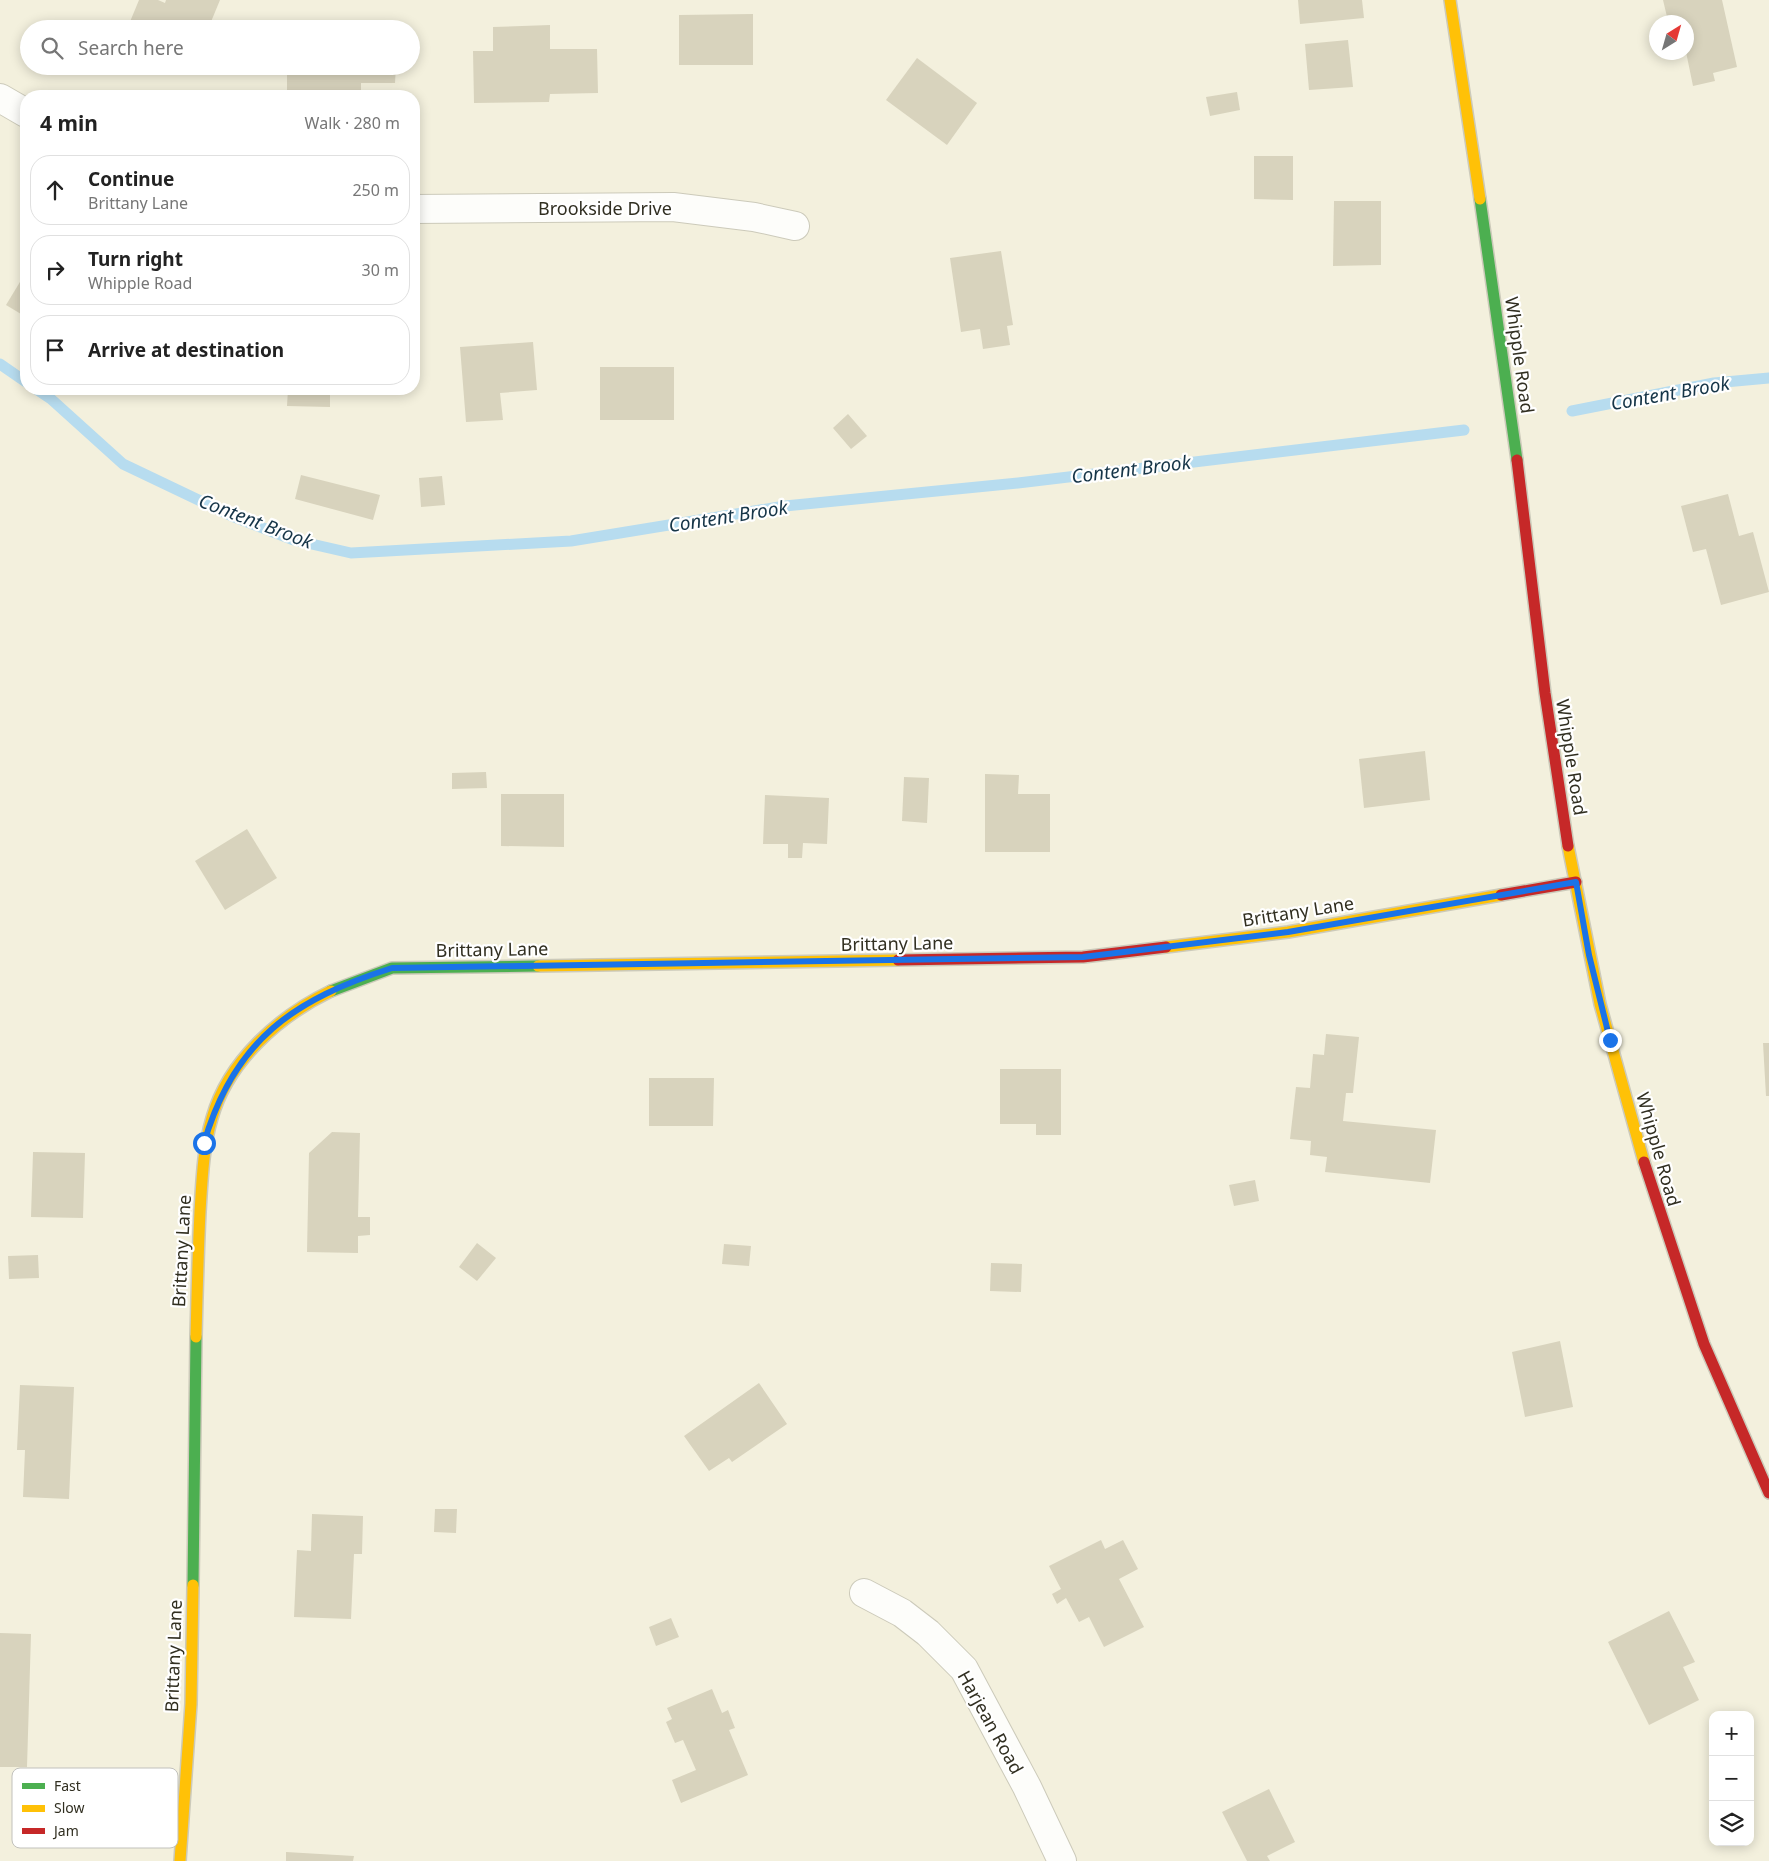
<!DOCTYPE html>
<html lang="en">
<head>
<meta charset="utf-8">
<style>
  :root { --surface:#fff; --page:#f2f2f2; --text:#222; --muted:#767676; --line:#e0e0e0 }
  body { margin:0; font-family:"Noto Sans",sans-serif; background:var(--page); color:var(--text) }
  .controls { position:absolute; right:15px; bottom:15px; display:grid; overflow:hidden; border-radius:10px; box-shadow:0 2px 12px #0003 }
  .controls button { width:45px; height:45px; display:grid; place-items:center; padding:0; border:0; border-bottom:1px solid var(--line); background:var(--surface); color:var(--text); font:25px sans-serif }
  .compass { position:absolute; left:1649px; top:15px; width:45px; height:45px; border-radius:50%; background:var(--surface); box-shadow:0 2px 12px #0003; rotate:37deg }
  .stop { position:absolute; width:15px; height:15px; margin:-11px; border:4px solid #1a73e8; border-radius:50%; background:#fff }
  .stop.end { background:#1a73e8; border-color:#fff; box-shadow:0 1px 5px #0008 }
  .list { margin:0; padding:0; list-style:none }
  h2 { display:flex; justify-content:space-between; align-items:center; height:65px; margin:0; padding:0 20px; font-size:21px }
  h2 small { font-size:16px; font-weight:400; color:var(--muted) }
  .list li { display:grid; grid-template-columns:32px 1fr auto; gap:15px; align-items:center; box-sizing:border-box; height:70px; margin:0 10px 10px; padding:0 10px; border:1px solid var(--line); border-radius:20px }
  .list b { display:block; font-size:19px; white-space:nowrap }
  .list p { margin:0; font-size:16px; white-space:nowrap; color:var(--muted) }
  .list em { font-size:16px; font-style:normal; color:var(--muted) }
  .icon { flex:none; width:28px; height:28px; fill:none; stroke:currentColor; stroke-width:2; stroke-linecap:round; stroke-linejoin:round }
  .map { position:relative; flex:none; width:1769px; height:1861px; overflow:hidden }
  .search { position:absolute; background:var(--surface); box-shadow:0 2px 12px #0003; left:20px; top:20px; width:400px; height:55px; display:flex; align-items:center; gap:12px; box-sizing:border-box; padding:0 18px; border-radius:28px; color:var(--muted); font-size:19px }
  .panel { position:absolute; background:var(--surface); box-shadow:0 2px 12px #0003; left:20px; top:90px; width:400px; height:305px; border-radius:20px }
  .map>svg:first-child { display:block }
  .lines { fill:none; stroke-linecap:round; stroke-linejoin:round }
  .stream { stroke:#b7dcef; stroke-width:11 }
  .building { fill:#d8d3bd }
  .street-casing { stroke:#cccaba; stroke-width:30 }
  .fast-casing { stroke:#cccaba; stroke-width:14 }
  .slow-casing { stroke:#cccaba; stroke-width:14 }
  .jam-casing { stroke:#cccaba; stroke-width:14 }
  .street { stroke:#fdfdfa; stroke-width:28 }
  .fast { stroke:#4caf50; stroke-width:11 }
  .slow { stroke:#ffc107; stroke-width:11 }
  .jam { stroke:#c62828; stroke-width:11 }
  .route { stroke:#1a73e8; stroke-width:6 }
  .labels { text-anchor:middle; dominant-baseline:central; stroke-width:4.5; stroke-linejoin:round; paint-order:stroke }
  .street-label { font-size:18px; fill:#312f21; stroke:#fff }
  .water-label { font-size:19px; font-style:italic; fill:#163548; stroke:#fff }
  .key { fill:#fff; stroke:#c1c1bc; stroke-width:1 }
  .key-label { font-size:14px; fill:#312f21 }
</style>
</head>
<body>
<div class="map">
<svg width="1769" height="1861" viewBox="0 0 1769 1861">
  <rect width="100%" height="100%" fill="#f3f0dd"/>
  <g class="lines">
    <g class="stream">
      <path d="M0 364 26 382"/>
      <path d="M36 389 51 399 123 464 232 516 294 540 351 553 571 541 785 506 1018 483 1464 430"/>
      <path d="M1572 411 1714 383 1769 378"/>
    </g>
  </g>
  <g class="building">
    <path d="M139 0H158L165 3 166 0H220L208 29H127Z"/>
    <path d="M1298 0H1362L1364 18 1300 24Z"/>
    <path d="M1663 0H1722L1737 67 1713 73 1715 81 1693 86 1686 52V22H1679L1678 19 1668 21Z"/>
    <path d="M753 14V65H679V15Z"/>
    <path d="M550 25V49H597L598 93 550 94 549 102 474 103 473 51H493V27Z"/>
    <path d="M1348 40 1353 87 1309 90 1305 44Z"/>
    <path d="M917 58 977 103 947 145 886 100Z"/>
    <path d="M287 66H396L395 83H361V96H287Z"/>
    <path d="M1237 92 1240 110 1210 116 1206 97Z"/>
    <path d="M1254 156H1293V200L1254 199Z"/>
    <path d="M1334 201H1381V265L1333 266Z"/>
    <path d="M1001 251 1013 325 1007 326 1010 345 983 349 980 329 961 332 950 258Z"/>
    <path d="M26 272V317L6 305Z"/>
    <path d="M533 342 537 390 500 393 503 420 466 422 460 347Z"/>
    <rect x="600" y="367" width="74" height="53"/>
    <path d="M288 389H365L364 392 330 391V407L287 406Z"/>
    <path d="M848 414 867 436 851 449 833 428Z"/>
    <path d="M301 475 380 495 373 520 295 499Z"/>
    <path d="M442 476 445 505 421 507 419 478Z"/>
    <path d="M1728 494 1739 536 1753 532 1769 592 1721 605 1706 549 1693 552 1681 506Z"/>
    <path d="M1425 751 1430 800 1364 808 1359 759Z"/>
    <path d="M486 772 487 788 452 789V773Z"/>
    <path d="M985 774 1019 775 1018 794H1050V852H985Z"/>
    <path d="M904 777 929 778 927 823 902 821Z"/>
    <path d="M501 794H564V847L501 846Z"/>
    <path d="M765 795 829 798 827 844 803 843 802 858H788V844H763Z"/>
    <path d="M247 829 277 878 225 910 195 861Z"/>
    <path d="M1326 1034 1359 1037 1353 1093H1346L1343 1121 1436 1130 1430 1183 1325 1172 1327 1157 1310 1155 1311 1141 1290 1139 1296 1087 1310 1088 1313 1054 1324 1055Z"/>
    <path d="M1763 1043H1769V1096H1766Z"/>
    <path d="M1000 1069H1061V1135H1036V1124H1000Z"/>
    <path d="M649 1078H714L713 1126H649Z"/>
    <path d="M332 1132 360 1133 358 1217H370V1235L358 1236V1253L307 1252 309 1153Z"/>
    <path d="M33 1152 85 1153 83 1218 31 1217Z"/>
    <path d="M1255 1180 1259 1201 1234 1206 1229 1185Z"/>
    <path d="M477 1243 496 1258 477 1281 459 1267Z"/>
    <path d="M724 1244 751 1246 749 1266 722 1264Z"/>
    <path d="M38 1255 39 1278 9 1279 8 1256Z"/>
    <path d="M991 1263 1022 1264 1021 1292 990 1291Z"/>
    <path d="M1560 1341 1573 1407 1525 1417 1512 1352Z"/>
    <path d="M759 1383 787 1424 732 1462 729 1458 709 1471 684 1436Z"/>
    <path d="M20 1385 74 1387 69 1499 23 1497 25 1450H17Z"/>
    <path d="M435 1509H457L456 1533 434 1532Z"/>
    <path d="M312 1514 363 1516 362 1554H354L351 1619 294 1617 297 1550 311 1551Z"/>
    <path d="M1101 1540 1105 1549 1123 1540 1138 1569 1119 1579 1144 1627 1104 1647 1089 1617 1079 1622 1066 1598 1057 1604 1052 1594 1061 1589 1049 1566Z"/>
    <path d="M1669 1611 1695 1662 1683 1667 1699 1700 1649 1725 1608 1642Z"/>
    <path d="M671 1618 679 1637 656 1646 649 1627Z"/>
    <path d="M0 1633 31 1634 27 1767H0Z"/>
    <path d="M712 1689 722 1713 728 1710 735 1728 729 1730 748 1775 681 1803 672 1780 696 1770 683 1740 675 1743 666 1722 672 1719 667 1708Z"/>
    <path d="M1269 1789 1295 1842 1267 1856 1270 1861H1247L1222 1812Z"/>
    <path d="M286 1852 354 1856 353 1861H286Z"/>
  </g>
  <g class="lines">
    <g class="street-casing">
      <g id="street">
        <path d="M0 98 26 113"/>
        <path d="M414 209 673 207 754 217 795 226"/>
        <path d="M864 1593 902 1613 928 1633 964 1669 1027 1787 1062 1861"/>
      </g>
    </g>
    <g class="fast-casing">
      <g id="fast">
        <path d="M1480 199 1517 460"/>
        <path d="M331 991 392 968 538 966"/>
        <path d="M193 1585 196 1337"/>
      </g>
    </g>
    <g class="slow-casing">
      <g id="slow">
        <path d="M1450 0 1480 199"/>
        <path d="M1568 846 1600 1004 1644 1162"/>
        <path d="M1166 947 1288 932 1501 895"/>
        <path d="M538 966 898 960"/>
        <path d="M196 1337C197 1295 198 1253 200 1212 202 1180 203 1148 212 1118 228 1061 279 1016 331 991"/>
        <path d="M180 1861 191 1704 193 1585"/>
      </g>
    </g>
    <g class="jam-casing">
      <g id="jam">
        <path d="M1517 460 1545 693 1568 846"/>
        <path d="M1501 895 1576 882"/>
        <path d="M898 960 1083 957 1166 947"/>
        <path d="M1644 1162 1704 1344 1769 1493"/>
      </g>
    </g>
    <use href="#street" class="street"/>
    <use href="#fast" class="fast"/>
    <use href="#slow" class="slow"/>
    <use href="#jam" class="jam"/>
  </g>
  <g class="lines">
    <path class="route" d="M204 1143C234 1040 294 999 392 968L1083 957 1288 932 1576 882 1589 955 1610 1040"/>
  </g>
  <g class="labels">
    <g class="street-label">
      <text x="605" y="208">Brookside Drive</text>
      <text transform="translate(1520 355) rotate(82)">Whipple Road</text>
      <text transform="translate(1572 757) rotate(81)">Whipple Road</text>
      <text transform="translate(1298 911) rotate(-9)">Brittany Lane</text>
      <text transform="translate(897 943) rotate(-1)">Brittany Lane</text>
      <text transform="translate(492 949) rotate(-1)">Brittany Lane</text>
      <text transform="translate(1659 1149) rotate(74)">Whipple Road</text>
      <text transform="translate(181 1251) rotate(-87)">Brittany Lane</text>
      <text transform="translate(173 1656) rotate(-88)">Brittany Lane</text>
      <text transform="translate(991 1722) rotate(61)">Harjean Road</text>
    </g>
    <g class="water-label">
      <text transform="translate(1670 393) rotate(-10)">Content Brook</text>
      <text transform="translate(1131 469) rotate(-7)">Content Brook</text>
      <text transform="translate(728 516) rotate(-9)">Content Brook</text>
      <text transform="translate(256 521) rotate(21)">Content Brook</text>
    </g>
  </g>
  <rect x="12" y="1768" width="166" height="80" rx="8" class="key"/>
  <rect x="22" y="1783" width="23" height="6" fill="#4caf50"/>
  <rect x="22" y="1805" width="23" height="7" fill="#ffc107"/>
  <rect x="22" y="1828" width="23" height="6" fill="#c62828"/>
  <g class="key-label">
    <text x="54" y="1791">Fast</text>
    <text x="54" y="1813">Slow</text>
    <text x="54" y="1836">Jam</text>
  </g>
</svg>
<div class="controls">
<button>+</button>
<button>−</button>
<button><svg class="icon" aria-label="layers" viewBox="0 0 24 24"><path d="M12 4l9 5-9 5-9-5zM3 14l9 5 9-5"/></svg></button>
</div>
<svg class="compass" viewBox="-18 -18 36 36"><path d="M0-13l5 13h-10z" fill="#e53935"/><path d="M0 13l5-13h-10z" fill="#767676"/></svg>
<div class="stop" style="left:204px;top:1143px"></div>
<div class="stop end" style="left:1610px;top:1040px"></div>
<div class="search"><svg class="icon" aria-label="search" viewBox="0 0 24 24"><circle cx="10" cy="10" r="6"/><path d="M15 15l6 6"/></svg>Search here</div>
<section class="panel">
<h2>4 min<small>Walk · 280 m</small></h2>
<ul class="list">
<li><svg class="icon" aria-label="ahead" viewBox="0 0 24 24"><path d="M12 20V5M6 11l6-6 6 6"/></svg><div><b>Continue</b><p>Brittany Lane</p></div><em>250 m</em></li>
<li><svg class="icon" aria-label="right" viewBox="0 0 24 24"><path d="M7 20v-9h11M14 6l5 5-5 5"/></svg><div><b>Turn right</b><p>Whipple Road</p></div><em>30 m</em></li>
<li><svg class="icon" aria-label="arrive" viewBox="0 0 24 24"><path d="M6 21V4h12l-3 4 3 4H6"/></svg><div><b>Arrive at destination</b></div></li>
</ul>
</section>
</div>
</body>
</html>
